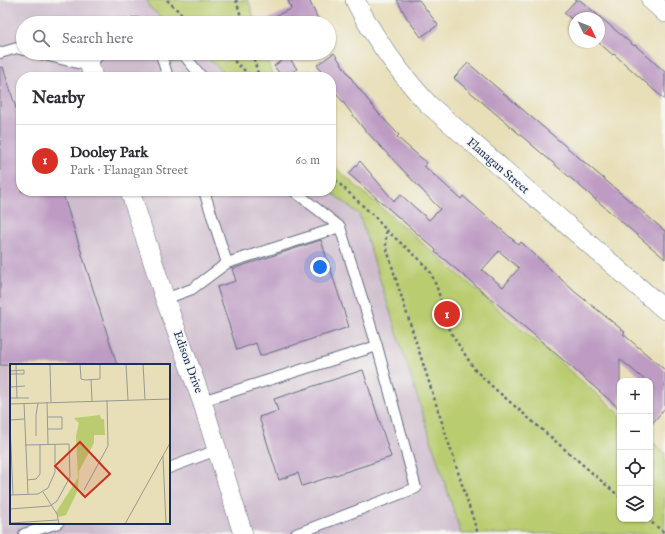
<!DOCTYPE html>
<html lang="en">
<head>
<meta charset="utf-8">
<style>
  :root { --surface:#fff; --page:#f7f7f7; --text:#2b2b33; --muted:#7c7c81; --line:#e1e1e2; --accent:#d93025 }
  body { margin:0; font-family:"IM FELL English",serif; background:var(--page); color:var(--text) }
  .controls { position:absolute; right:12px; bottom:12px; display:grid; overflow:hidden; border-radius:8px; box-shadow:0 1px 3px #0004 }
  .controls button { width:36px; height:36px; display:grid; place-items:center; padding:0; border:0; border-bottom:1px solid var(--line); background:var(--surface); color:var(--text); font:20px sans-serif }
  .compass { position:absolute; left:569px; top:12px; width:36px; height:36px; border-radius:50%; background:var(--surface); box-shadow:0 1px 3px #0004; rotate:133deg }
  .you { position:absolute; left:320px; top:267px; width:14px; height:14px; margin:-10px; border:3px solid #fff; border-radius:50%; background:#1a73e8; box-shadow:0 0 0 6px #1a73e833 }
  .badge { display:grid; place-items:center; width:26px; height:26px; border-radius:50%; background:var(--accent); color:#fff; font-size:13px; font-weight:700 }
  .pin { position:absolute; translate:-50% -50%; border:2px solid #fff; box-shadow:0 1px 4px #0006 }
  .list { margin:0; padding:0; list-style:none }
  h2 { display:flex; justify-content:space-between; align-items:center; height:52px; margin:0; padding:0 16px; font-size:17px }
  h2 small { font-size:13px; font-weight:400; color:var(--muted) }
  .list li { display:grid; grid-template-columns:26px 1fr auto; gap:12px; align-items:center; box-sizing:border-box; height:72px; padding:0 16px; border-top:1px solid var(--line) }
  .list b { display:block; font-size:15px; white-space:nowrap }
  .list p { margin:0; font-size:13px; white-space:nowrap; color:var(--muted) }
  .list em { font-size:13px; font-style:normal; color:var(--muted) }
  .icon { flex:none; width:22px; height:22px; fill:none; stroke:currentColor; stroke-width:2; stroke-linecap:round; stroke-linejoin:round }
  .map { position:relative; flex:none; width:665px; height:534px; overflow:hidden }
  .search { position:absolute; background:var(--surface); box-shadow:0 1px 3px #0004; left:16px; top:16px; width:320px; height:44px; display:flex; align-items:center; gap:10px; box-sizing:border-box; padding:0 14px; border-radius:22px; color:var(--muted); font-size:15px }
  .panel { position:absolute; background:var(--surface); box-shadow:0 1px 3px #0004; left:16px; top:72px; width:320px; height:124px; border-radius:16px }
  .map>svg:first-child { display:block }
  .industrial { fill:#cfbdce; fill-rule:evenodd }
  .green { fill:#bacc6f; stroke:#6a7e66 }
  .building { fill:#bd9bc3; fill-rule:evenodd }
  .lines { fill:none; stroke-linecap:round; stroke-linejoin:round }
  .lane-casing { stroke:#636d7e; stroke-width:12 }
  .street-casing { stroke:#636d7e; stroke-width:20 }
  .path { stroke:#636d7e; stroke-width:2.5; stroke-dasharray:3 3; stroke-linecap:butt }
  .lane { stroke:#fff; stroke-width:10 }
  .street { stroke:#fff; stroke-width:19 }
  .labels { text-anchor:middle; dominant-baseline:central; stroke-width:3; stroke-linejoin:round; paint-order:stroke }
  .street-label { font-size:12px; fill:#1b2f5e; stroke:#f6f6f2 }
  .inset-road { fill:none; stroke:#969995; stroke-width:1 }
  .view { fill:#c8321e; fill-opacity:0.15; stroke:#c8321e; stroke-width:2 }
  .inset-edge { fill:none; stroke:#1b2f5e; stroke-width:2 }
</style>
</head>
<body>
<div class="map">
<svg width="665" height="534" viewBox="0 0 665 534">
  <rect width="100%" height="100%" fill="#f6f6f2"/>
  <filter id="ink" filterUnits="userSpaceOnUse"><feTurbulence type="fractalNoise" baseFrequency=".025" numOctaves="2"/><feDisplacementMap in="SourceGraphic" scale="8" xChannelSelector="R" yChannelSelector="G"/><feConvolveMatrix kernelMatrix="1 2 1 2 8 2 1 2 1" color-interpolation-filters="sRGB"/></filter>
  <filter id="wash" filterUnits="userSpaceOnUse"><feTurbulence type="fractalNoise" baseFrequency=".012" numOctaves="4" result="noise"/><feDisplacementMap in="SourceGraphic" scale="16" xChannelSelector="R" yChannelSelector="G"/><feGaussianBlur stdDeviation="0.9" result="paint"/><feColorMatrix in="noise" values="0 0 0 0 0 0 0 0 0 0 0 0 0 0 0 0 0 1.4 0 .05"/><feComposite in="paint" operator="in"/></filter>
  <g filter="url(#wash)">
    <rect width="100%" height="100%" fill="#e8dfb9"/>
    <path class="industrial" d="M0 0H147L150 7 168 23H23V53H202L229 77H21V191H330L359 214 461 534H0ZM11 365H169V523H11Z"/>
    <g class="green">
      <path d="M147 0H248L256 23H168L149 7Z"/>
      <path d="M202 53H265L273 77H229Z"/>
      <path d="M331 164 620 414V519H650V440L665 453V534H461L359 214 330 191Z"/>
    </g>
    <g id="blocks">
      <g class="building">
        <path d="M288 0H309L320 23H259L291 9Z"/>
        <path d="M397 0H419L438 25 421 37 407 18Z"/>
        <path d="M576 0H580L634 46 635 45 665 72V100L614 54 613 55 598 42 599 18H575V22L564 13Z"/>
        <path d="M334 53 356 85 379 114 399 135 397 137 427 163 424 166 461 199 463 196 519 245 521 242 575 292 625 332 623 334 665 370V408L650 426V381H646L620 359V409L520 323 445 260 435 252 436 250 349 174 360 161 394 201 401 195 429 220 440 209 363 128 339 97 331 86V77H325L317 65ZM499 251 519 268 503 287 482 270Z"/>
        <path d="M288 56 297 69 285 77H282L274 66Z"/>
        <path d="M468 63 665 231V259L454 78Z"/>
        <path d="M0 67H3L21 124V191H62L117 365H0Z"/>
        <path d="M321 240 349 327 260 356 256 343 237 350 217 287 236 281 232 269Z"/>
        <path d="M363 370 391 457 302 486 298 473 279 480 259 417 278 411 274 399Z"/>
      </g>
    </g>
  </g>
  <g filter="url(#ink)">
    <use href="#blocks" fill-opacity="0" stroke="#636d7e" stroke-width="1"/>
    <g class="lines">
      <g class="lane-casing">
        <g id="lane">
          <path d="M129 23H137"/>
          <path d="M0 53 17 48 23 50"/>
          <path d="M36 53 90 66 100 53"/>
          <path d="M168 77 161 55 183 54 202 77"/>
          <path d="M204 191 227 263"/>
          <path d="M340 227 377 346"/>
          <path d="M165 299 192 289 227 263 340 227 294 191"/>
          <path d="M202 401 377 346 416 488 296 534"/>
          <path d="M169 468 217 450"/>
          <path d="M24 534 58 523"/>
        </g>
      </g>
      <g class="street-casing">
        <g id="street">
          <path d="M355 0C374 39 399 72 428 104L665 310"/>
          <path d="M651 0 665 13"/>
          <path d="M90 66 93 77"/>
          <path d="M130 191 165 299 202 401 243 534"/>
        </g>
      </g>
      <g class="path">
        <path d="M167 0 191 23"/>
        <path d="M236 0 243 23"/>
        <path d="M225 53 252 77"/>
        <path d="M252 53 259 77"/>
        <path d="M331 176 377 219 386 230V246L398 286 478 534"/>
        <path d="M386 230 418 258 431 273 437 288 451 333 475 370 495 389 620 497"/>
        <path d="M647 519 665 533"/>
      </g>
      <use href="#lane" class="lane"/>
      <use href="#street" class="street"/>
    </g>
  </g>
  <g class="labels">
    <g class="street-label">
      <text transform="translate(498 166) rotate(41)">Flanagan Street</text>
      <text transform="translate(188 362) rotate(70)">Edison Drive</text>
    </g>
  </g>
  <g transform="translate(10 364)">
    <rect width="160" height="160" fill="#e8dfb9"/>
    <path d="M90 51 91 55H94L95 71H84V79L69 107 68 126 56 151 49 153 46 148 68 114 66 72 69 59 64 54Z" fill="#bacc6f"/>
    <path class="inset-road" d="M6 0 7 34M40 0 41 38M70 0 71 15 75 16 90 15V0M116 0 118 36M133 0 135 35M0 7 14 6V10H0M81 16 82 37M0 23 15 22M0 34H19M37 38 38 80M14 39 18 130M0 40 160 35M37 53H52V65H38M0 56 14 55M0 59 3 131M26 72V51L28 39M153 92 156 160M17 116 26 115 30 110V80M74 126 98 82 97 36M33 128 47 150 49 160M0 131 28 130 38 124 45 108V80M0 145 40 142 47 137 60 113 59 80 15 81M0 159 48 156M115 160 160 79"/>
    <path class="view" d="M70 78 100 110 75 133 45 102Z"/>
    <rect width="160" height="160" class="inset-edge"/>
  </g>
</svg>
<div class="controls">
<button>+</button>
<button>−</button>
<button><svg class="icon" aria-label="locate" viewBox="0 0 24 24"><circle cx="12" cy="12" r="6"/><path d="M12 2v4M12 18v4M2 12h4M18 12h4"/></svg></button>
<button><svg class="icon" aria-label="layers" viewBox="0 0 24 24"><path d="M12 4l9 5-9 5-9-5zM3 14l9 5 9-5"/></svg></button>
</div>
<svg class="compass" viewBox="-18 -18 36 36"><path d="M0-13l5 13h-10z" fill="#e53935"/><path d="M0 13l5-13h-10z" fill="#7c7c81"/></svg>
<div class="you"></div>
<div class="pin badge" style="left:447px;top:314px">1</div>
<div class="search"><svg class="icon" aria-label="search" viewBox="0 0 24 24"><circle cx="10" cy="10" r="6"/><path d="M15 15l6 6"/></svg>Search here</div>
<section class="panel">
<h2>Nearby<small></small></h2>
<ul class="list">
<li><span class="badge">1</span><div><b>Dooley Park</b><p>Park · Flanagan Street</p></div><em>60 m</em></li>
</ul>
</section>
</div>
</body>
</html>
